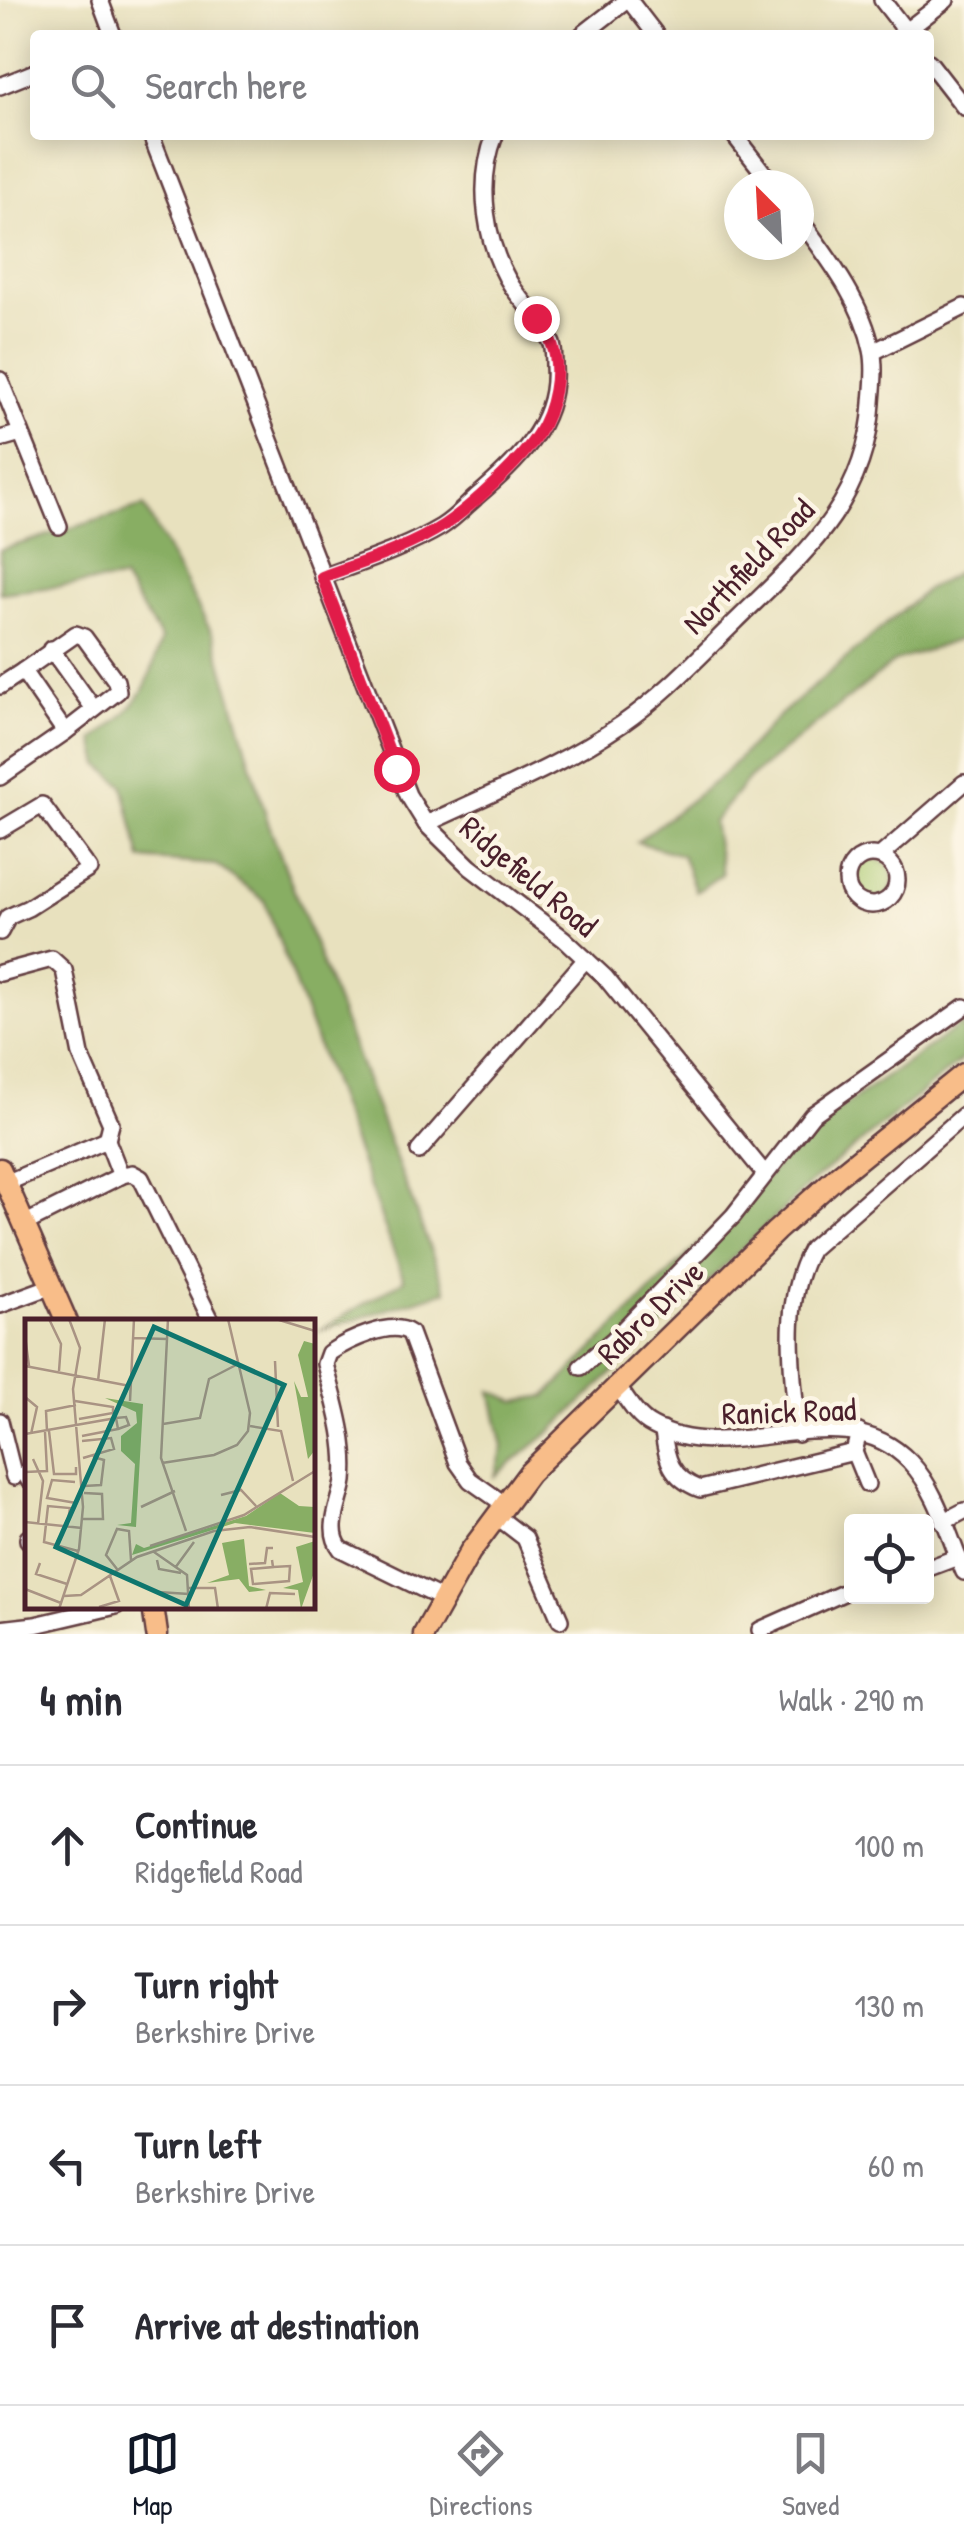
<!DOCTYPE html>
<html lang="en">
<head>
<meta charset="utf-8">
<style>
  :root { --surface:#fff; --page:#f2f2f3; --text:#2b2b33; --muted:#7c7c81; --line:#e1e1e2; --accent:#111827 }
  body { margin:0; font-family:"Patrick Hand",sans-serif; background:var(--page); color:var(--text) }
  .controls { position:absolute; right:30px; bottom:30px; display:grid; overflow:hidden; border-radius:10px; box-shadow:0 5px 25px #0003 }
  .controls button { width:90px; height:90px; display:grid; place-items:center; padding:0; border:0; border-bottom:2px solid var(--line); background:var(--surface); color:var(--text); font:50px sans-serif }
  .compass { position:absolute; left:724px; top:170px; width:90px; height:90px; border-radius:50%; background:var(--surface); box-shadow:0 5px 25px #0003; rotate:336deg }
  .stop { position:absolute; width:30px; height:30px; margin:-22px; border:8px solid #e11d48; border-radius:50%; background:#fff }
  .stop.end { background:#e11d48; border-color:#fff; box-shadow:0 2px 10px #0008 }
  .list { margin:0; padding:0; list-style:none }
  h2 { display:flex; justify-content:space-between; align-items:center; height:130px; margin:0; padding:0 40px; font-size:42px }
  h2 small { font-size:32px; font-weight:400; color:var(--muted) }
  .list li { display:grid; grid-template-columns:65px 1fr auto; gap:30px; align-items:center; box-sizing:border-box; height:160px; padding:0 40px; border-top:2px solid var(--line) }
  .list b { display:block; font-size:38px; white-space:nowrap }
  .list p { margin:0; font-size:32px; white-space:nowrap; color:var(--muted) }
  .list em { font-size:32px; font-style:normal; color:var(--muted) }
  .icon { flex:none; width:55px; height:55px; fill:none; stroke:currentColor; stroke-width:2; stroke-linecap:round; stroke-linejoin:round }
  .map { position:relative; flex:none; width:964px; height:1634px; overflow:hidden }
  .search { position:absolute; background:var(--surface); box-shadow:0 5px 25px #0003; left:30px; right:30px; top:30px; height:110px; display:flex; align-items:center; gap:25px; box-sizing:border-box; padding:0 35px; border-radius:10px; color:var(--muted); font-size:38px }
  .sheet { height:770px; background:var(--surface) }
  nav { display:flex; justify-content:space-around; align-items:center; box-sizing:border-box; height:140px; border-top:2px solid var(--line); background:var(--surface); font-size:28px; color:var(--muted) }
  nav a { display:grid; justify-items:center; gap:5px }
  nav .on { color:var(--accent) }
  .map>svg:first-child { display:block }
  .green { fill:#abca72; stroke:#7a744e; stroke-width:2.5 }
  .forest { fill:#88ae64; stroke:#696648; stroke-width:2.5 }
  .lines { fill:none; stroke-linecap:round; stroke-linejoin:round }
  .minor-casing { stroke:#623c41; stroke-width:20 }
  .major-casing { stroke:#623c41; stroke-width:25 }
  .minor { stroke:#fff; stroke-width:15 }
  .major { stroke:#f8bd89; stroke-width:20 }
  .route { stroke:#e11d48; stroke-width:12 }
  .labels { text-anchor:middle; dominant-baseline:central; stroke-width:9; stroke-linejoin:round; paint-order:stroke }
  .street-label { font-size:32px; fill:#4a1f2b; stroke:#fcf5e5 }
  .inset-road { fill:none; stroke:#a99383; stroke-width:2.5 }
  .view { fill:#0f766e; fill-opacity:0.15; stroke:#0f766e; stroke-width:5 }
  .inset-edge { fill:none; stroke:#4a1f2b; stroke-width:5 }
</style>
</head>
<body>
<div class="map">
<svg width="964" height="1634" viewBox="0 0 964 1634">
  <rect width="100%" height="100%" fill="#fcf5e5"/>
  <filter id="ink" filterUnits="userSpaceOnUse"><feTurbulence type="fractalNoise" baseFrequency=".01" numOctaves="2"/><feDisplacementMap in="SourceGraphic" scale="20" xChannelSelector="R" yChannelSelector="G"/><feConvolveMatrix kernelMatrix="1 2 1 2 8 2 1 2 1" color-interpolation-filters="sRGB"/></filter>
  <filter id="wash" filterUnits="userSpaceOnUse"><feTurbulence type="fractalNoise" baseFrequency=".0048" numOctaves="4" result="noise"/><feDisplacementMap in="SourceGraphic" scale="40" xChannelSelector="R" yChannelSelector="G"/><feGaussianBlur stdDeviation="2.25" result="paint"/><feColorMatrix in="noise" values="0 0 0 0 0 0 0 0 0 0 0 0 0 0 0 0 0 1.4 0 .05"/><feComposite in="paint" operator="in"/></filter>
  <g filter="url(#wash)">
    <rect width="100%" height="100%" fill="#e8e1be"/>
    <circle class="green" cx="872" cy="880" r="21"/>
    <g class="forest">
      <path d="M144 506 214 637 268 822 446 1291 318 1331 404 1280 264 900 216 865 141 859 123 785 100 765 94 740C138 705 147 693 161 639L123 579 0 593V550Z"/>
      <path d="M964 569V638L895 661 749 778 713 822 722 874 696 892 682 855 637 842 723 775 779 716 926 590Z"/>
      <path d="M964 1023V1058L813 1181 553 1430 495 1476 503 1447 491 1391 516 1401 546 1396 821 1122Z"/>
    </g>
  </g>
  <g filter="url(#ink)">
    <g class="lines">
      <g class="minor-casing">
        <g id="minor">
          <path d="M100 0 113 35"/>
          <path d="M629 0 656 35"/>
          <path d="M882 0 909 35"/>
          <path d="M906 31 946 0"/>
          <path d="M582 35 627 0"/>
          <path d="M929 62 964 107"/>
          <path d="M0 86 35 72"/>
          <path d="M151 135 408 795 426 824 470 867 564 939 605 977 764 1173"/>
          <path d="M734 135 773 185"/>
          <path d="M873 352 964 307"/>
          <path d="M0 380 59 526"/>
          <path d="M0 439 21 433"/>
          <path d="M322 577C362 562 404 549 441 527 454 519 465 507 476 497 517 462 558 424 554 367 554 359 554 351 552 344 543 323 526 306 513 288 485 245 476 184 495 135"/>
          <path d="M51 649 94 709"/>
          <path d="M23 671 76 634 84 637 116 681 118 691 65 732"/>
          <path d="M0 686 23 671 65 732 0 777"/>
          <path d="M426 824C492 793 562 765 622 724 664 695 699 657 735 622 802 556 866 504 872 403 873 387 876 367 872 350 862 301 828 258 799 218"/>
          <path d="M0 830 42 805 89 869 28 908 8 917 0 932"/>
          <circle cx="872" cy="880" r="25"/>
          <path d="M880 856 964 783"/>
          <path d="M0 973 52 959 64 970 81 1055 111 1124 107 1140 6 1183"/>
          <path d="M107 1140 121 1176"/>
          <path d="M419 1151 586 959"/>
          <path d="M24 1224 122 1175 132 1173 141 1178 212 1322"/>
          <path d="M0 1305 52 1286"/>
          <path d="M581 1367 613 1340 733 1216 812 1115 964 1007"/>
          <path d="M618 1387C627 1400 638 1419 653 1426 734 1470 842 1390 910 1462 937 1490 949 1537 964 1572"/>
          <path d="M0 1421 14 1477"/>
          <path d="M663 1430C666 1460 671 1478 700 1489L854 1452 859 1432"/>
          <path d="M798 1434C793 1372 780 1305 811 1249L964 1115"/>
          <path d="M854 1452 867 1484"/>
          <path d="M26 1473 28 1479"/>
          <path d="M495 1515 525 1538 560 1620"/>
          <path d="M943 1522 964 1511"/>
          <path d="M28 1538V1540"/>
          <path d="M926 1569 958 1557"/>
          <path d="M443 1599 341 1549C325 1529 341 1503 344 1481 348 1441 335 1403 325 1364L329 1353C347 1341 392 1319 410 1333L458 1463 470 1480 504 1504"/>
          <path d="M0 1629 35 1625 116 1606"/>
          <path d="M760 1630 852 1589"/>
        </g>
      </g>
      <g class="major-casing">
        <g id="major">
          <path d="M0 1169 67 1322"/>
          <path d="M153 1606 157 1634"/>
          <path d="M424 1634 470 1552 529 1473 776 1231 839 1175 964 1074"/>
        </g>
      </g>
      <use href="#minor" class="minor"/>
      <use href="#major" class="major"/>
    </g>
  </g>
  <g class="lines" filter="url(#ink)">
    <path class="route" d="M396 769 322 577C362 562 407 549 444 525 470 508 522 460 538 434 553 411 562 371 552 345 549 335 541 326 536 318"/>
  </g>
  <g class="labels">
    <g class="street-label">
      <text transform="translate(748 566) rotate(-46)">Northfield Road</text>
      <text transform="translate(529 876) rotate(40)">Ridgefield Road</text>
      <text transform="translate(650 1312) rotate(-44)">Rabro Drive</text>
      <text transform="translate(789 1411) rotate(-2)">Ranick Road</text>
    </g>
  </g>
  <g transform="translate(25 1319)">
    <rect width="290" height="290" fill="#e8e1be"/>
    <path d="M279 22 290 25V131L283 140 269 62 276 78H283L273 36ZM80 79 118 85 111 208 92 206 106 204 110 145 96 132V117L112 104 111 93ZM255 174 274 187 290 188V214L210 204 107 236 111 225 119 229 221 197ZM219 220 224 267 241 271 224 273 214 260 182 264 204 256 197 224ZM290 222V251L276 290 273 271 258 269 278 263 271 228Z" fill="#88ae64"/>
    <path class="inset-road" d="M24 0 36 25 34 52M143 0 136 139 161 212M251 0 290 12M0 17 4 47M108 19 142 20M250 42 253 108M0 47 105 67M73 62 80 0M0 78 12 88 6 115M50 82 88 88V94L54 100M105 82 109 0M91 99 101 98 104 106 93 110M138 105 175 99 184 60 213 45M225 107 256 112 268 162M22 112 21 92 51 86M24 112 29 155H51V148M0 115 91 99 93 110 57 117M57 122 86 119 89 130 58 139M8 140 18 162 13 205M137 144 189 136 212 126 223 112 225 94 203 0M0 153 22 152 20 113M50 163 27 161 22 179 51 184M59 167 76 166 79 141 68 138M196 176 216 171 231 187M116 188 150 172M58 200H78L77 175 59 174M0 203 57 209M42 208 45 189 23 187 19 223 53 232M125 227 219 196 290 152M129 233 162 256 164 290M132 241 134 250 156 254M247 241 248 248 226 250 228 265 264 262 265 247 248 248M15 244 11 255 42 265M224 245 240 244 242 229H248M150 249 169 223M92 250 81 236 92 210 104 212 106 241M164 269H190L193 290M0 270 36 284M133 273 164 275M39 277 56 276 112 238 189 212 225 208 290 218M74 288 94 282 85 257M34 290 54 230 58 188 48 70 55 29 44 0M241 290 245 274 270 275"/>
    <path class="view" d="M129 8 259 66 161 286 31 228Z"/>
    <rect width="290" height="290" class="inset-edge"/>
  </g>
</svg>
<div class="controls">
<button><svg class="icon" aria-label="locate" viewBox="0 0 24 24"><circle cx="12" cy="12" r="6"/><path d="M12 2v4M12 18v4M2 12h4M18 12h4"/></svg></button>
</div>
<svg class="compass" viewBox="-18 -18 36 36"><path d="M0-13l5 13h-10z" fill="#e53935"/><path d="M0 13l5-13h-10z" fill="#7c7c81"/></svg>
<div class="stop" style="left:396px;top:769px"></div>
<div class="stop end" style="left:536px;top:318px"></div>
<div class="search"><svg class="icon" aria-label="search" viewBox="0 0 24 24"><circle cx="10" cy="10" r="6"/><path d="M15 15l6 6"/></svg>Search here</div>
</div>
<section class="sheet">
<h2>4 min<small>Walk · 290 m</small></h2>
<ul class="list">
<li><svg class="icon" aria-label="ahead" viewBox="0 0 24 24"><path d="M12 20V5M6 11l6-6 6 6"/></svg><div><b>Continue</b><p>Ridgefield Road</p></div><em>100 m</em></li>
<li><svg class="icon" aria-label="right" viewBox="0 0 24 24"><path d="M7 20v-9h11M14 6l5 5-5 5"/></svg><div><b>Turn right</b><p>Berkshire Drive</p></div><em>130 m</em></li>
<li><svg class="icon" aria-label="left" viewBox="0 0 24 24"><path d="M17 20v-9H6M10 6l-5 5 5 5"/></svg><div><b>Turn left</b><p>Berkshire Drive</p></div><em>60 m</em></li>
<li><svg class="icon" aria-label="arrive" viewBox="0 0 24 24"><path d="M6 21V4h12l-3 4 3 4H6"/></svg><div><b>Arrive at destination</b></div></li>
</ul>
</section>
<nav>
<a class="on"><svg class="icon" aria-label="map" viewBox="0 0 24 24"><path d="M3 6l6-2 6 2 6-2v14l-6 2-6-2-6 2zM9 4v14M15 6v14"/></svg>Map</a>
<a><svg class="icon" aria-label="directions" viewBox="0 0 24 24"><path d="M12 3l9 9-9 9-9-9zM9 14v-3h6M13 9l2 2-2 2"/></svg>Directions</a>
<a><svg class="icon" aria-label="saved" viewBox="0 0 24 24"><path d="M7 4h10v16l-5-4-5 4z"/></svg>Saved</a>
</nav>
</body>
</html>
